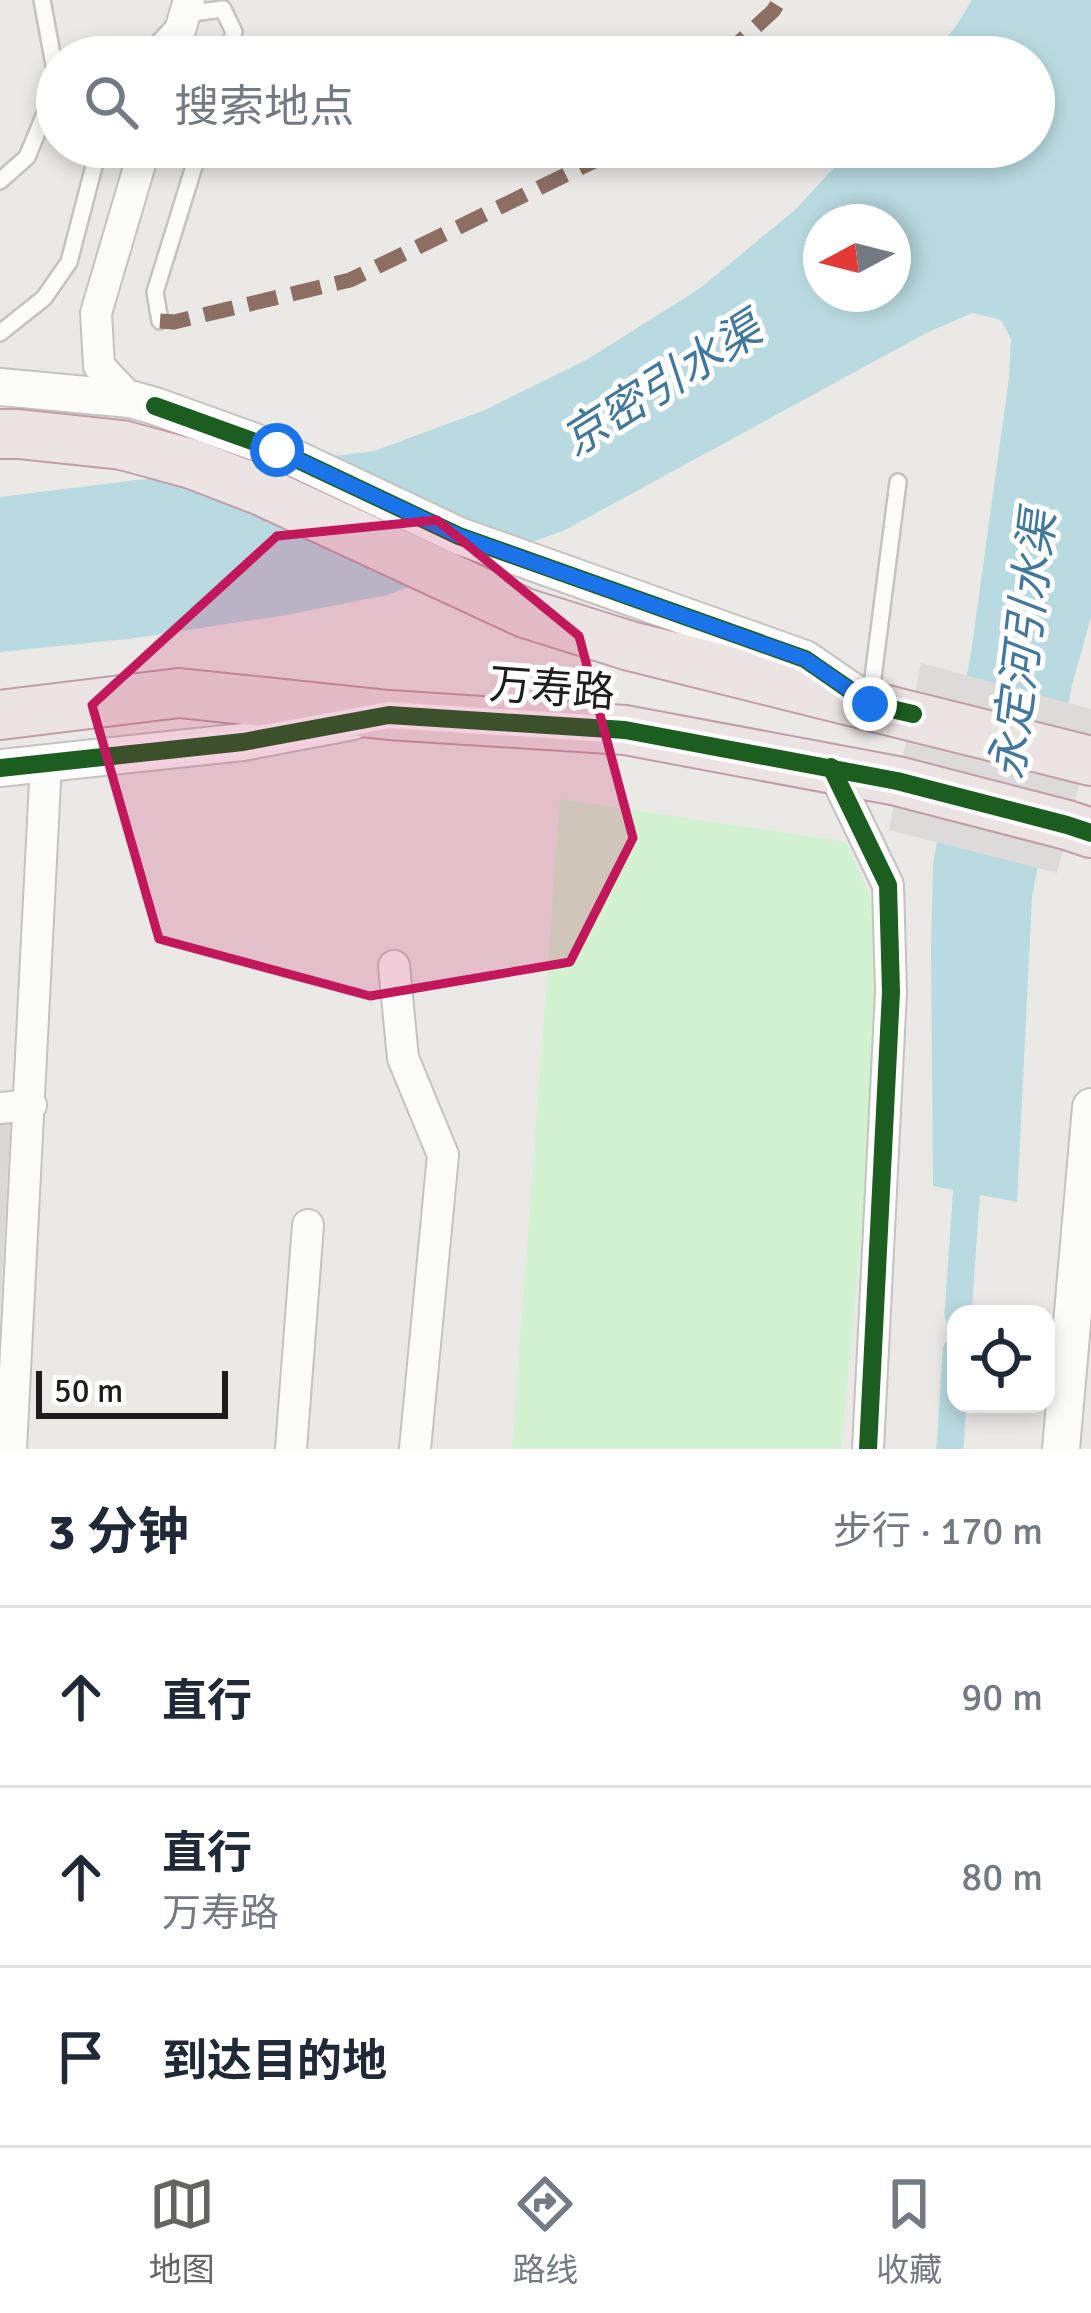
<!DOCTYPE html>
<html lang="zh">
<head>
<meta charset="utf-8">
<style>
  :root { --surface:#fff; --page:#f2f2f3; --text:#1f2937; --muted:#747a83; --line:#e0e1e3; --accent:#656463 }
  body { margin:0; font-family:Signika,"Noto Sans SC",sans-serif; background:var(--page); color:var(--text) }
  .controls { position:absolute; right:36px; bottom:36px; display:grid; overflow:hidden; border-radius:24px; box-shadow:0 6px 18px #0003 }
  .controls button { width:108px; height:108px; display:grid; place-items:center; padding:0; border:0; border-bottom:3px solid var(--line); background:var(--surface); color:var(--text); font:60px sans-serif }
  .compass { position:absolute; left:803px; top:204px; width:108px; height:108px; border-radius:50%; background:var(--surface); box-shadow:0 6px 18px #0003; rotate:263deg }
  .scale { position:absolute; left:36px; bottom:30px; width:192px; box-sizing:border-box; padding-left:12px; border:6px solid #1d1d1d; border-top:0; font-size:33px; line-height:42px; white-space:nowrap; color:#1d1d1d; -webkit-text-stroke:9px #fff; paint-order:stroke }
  .stop { position:absolute; width:36px; height:36px; margin:-27px; border:9px solid #1a73e8; border-radius:50%; background:#fff }
  .stop.end { background:#1a73e8; border-color:#fff; box-shadow:0 3px 12px #0008 }
  .list { margin:0; padding:0; list-style:none }
  h2 { display:flex; justify-content:space-between; align-items:center; height:156px; margin:0; padding:0 48px; font-size:51px }
  h2 small { font-size:39px; font-weight:400; color:var(--muted) }
  .list li { display:grid; grid-template-columns:78px 1fr auto; gap:36px; align-items:center; box-sizing:border-box; height:180px; padding:0 48px; border-top:3px solid var(--line) }
  .list b { display:block; font-size:45px; white-space:nowrap }
  .list p { margin:0; font-size:39px; white-space:nowrap; color:var(--muted) }
  .list em { font-size:39px; font-style:normal; color:var(--muted) }
  .icon { flex:none; width:66px; height:66px; fill:none; stroke:currentColor; stroke-width:2; stroke-linecap:round; stroke-linejoin:round }
  .map { position:relative; flex:none; width:1091px; height:1449px; overflow:hidden }
  .search { position:absolute; background:var(--surface); box-shadow:0 6px 18px #0003; left:36px; right:36px; top:36px; height:132px; display:flex; align-items:center; gap:30px; box-sizing:border-box; padding:0 42px; border-radius:66px; color:var(--muted); font-size:45px }
  .sheet { height:696px; background:var(--surface) }
  nav { display:flex; justify-content:space-around; align-items:center; box-sizing:border-box; height:168px; border-top:3px solid var(--line); background:var(--surface); font-size:33px; color:var(--muted) }
  nav a { display:grid; justify-items:center; gap:6px }
  nav .on { color:var(--accent) }
  .map>svg:first-child { display:block }
  .residential { fill:#dad9d7 }
  .park { fill:#d3f2d1 }
  .water { fill:#b8dae0; fill-rule:evenodd }
  .pier { fill:#dcdbda }
  .lines { fill:none; stroke-linecap:round; stroke-linejoin:round }
  .canal { stroke:#b8dae0; stroke-width:27 }
  .service-casing { stroke:#c4c3c2; stroke-width:20 }
  .minor-casing { stroke:#c4c3c2; stroke-width:34 }
  .tertiary-casing { stroke:#c4c3c2; stroke-width:40 }
  .trunk-casing { stroke:#c19daa; stroke-width:52 }
  .service { stroke:#fcfcfb; stroke-width:15 }
  .minor { stroke:#fcfcfb; stroke-width:30 }
  .tertiary { stroke:#fcfcfb; stroke-width:36 }
  .trunk { stroke:#ece4e2; stroke-width:48 }
  .quiet { stroke:#8d6e63; stroke-width:15; stroke-dasharray:30 15; stroke-linecap:butt }
  .cycleway-casing { stroke:#fff; stroke-width:26 }
  .cycleway { stroke:#1b5e20; stroke-width:18 }
  .route { stroke:#1a73e8; stroke-width:15 }
  .marked { fill:#c2185b; fill-opacity:0.2; stroke:#c2185b; stroke-width:9; stroke-linejoin:round }
  .labels { text-anchor:middle; dominant-baseline:central; stroke-width:10; stroke-linejoin:round; paint-order:stroke }
  .street-label { font-size:42px; fill:#1d1d1d; stroke:#fff }
  .water-label { font-size:45px; font-style:italic; fill:#43789d; stroke:#fff }
</style>
</head>
<body>
<div class="map">
<svg width="1091" height="1449" viewBox="0 0 1091 1449">
  <rect width="100%" height="100%" fill="#ebe9e6"/>
  <path class="residential" d="M12 1097 0 1315V1098Z"/>
  <path class="park" d="M560 799 846 842 879 916 876 1076 841 1449H512Z"/>
  <path class="water" d="M972 0H1091V617L1072 685 1032 897 1017 1202 933 1186 931 948 933 864 971 653 1009 378 1011 339 1001 320 973 313 928 332 565 530 387 595 286 615 136 638 0 652V497L374 451 485 410 588 359 699 289 795 210 853 147H1034V57H931L956 26ZM821 222H893V294H821Z"/>
  <path class="pier" d="M921 663 1091 709V738L1057 873 889 830Z"/>
  <g class="lines">
    <g class="canal">
      <path d="M958 1314 969 1157"/>
      <path d="M950 1449 956 1351"/>
    </g>
    <g class="service-casing">
      <g id="service">
        <path d="M42 0 57 81"/>
        <path d="M145 57 185 14 223 9 234 32 227 57"/>
        <path d="M0 181 27 157 57 85"/>
        <path d="M160 321 155 292 200 147"/>
        <path d="M0 333 44 298 69 262 99 147"/>
        <path d="M870 701 898 482"/>
      </g>
    </g>
    <g class="minor-casing">
      <g id="minor">
        <path d="M172 57 189 0"/>
        <path d="M130 399 99 366 96 313 145 147"/>
        <path d="M831 767 888 885 891 992 868 1449"/>
        <path d="M394 966 403 1058 443 1155 415 1449"/>
        <path d="M0 1108 31 1105"/>
        <path d="M11 1449 46 762"/>
        <path d="M291 1449 308 1225"/>
      </g>
    </g>
    <g class="tertiary-casing">
      <g id="tertiary">
        <path d="M0 387 130 399 155 406 277 450 459 536 805 659 857 695"/>
        <path d="M0 768 243 742 353 721"/>
        <path d="M1061 1449 1091 1107"/>
      </g>
    </g>
    <g class="trunk-casing">
      <g id="trunk">
        <path d="M0 434H18L122 445 192 464 262 491 525 613 630 646 1091 761"/>
        <path d="M0 715 179 693 389 715 625 730 897 781 1067 825 1091 833"/>
      </g>
    </g>
    <use href="#service" class="service"/>
    <use href="#minor" class="minor"/>
    <use href="#tertiary" class="tertiary"/>
    <use href="#trunk" class="trunk"/>
    <g class="quiet">
      <path d="M723 57 773 11 780 0"/>
      <path d="M160 321 174 322 350 280 623 147"/>
    </g>
    <g class="cycleway-casing">
      <g id="cycleway">
        <path d="M155 406 277 450 459 536 805 659 870 704 913 714"/>
        <path d="M831 767 888 885 891 992 868 1449"/>
        <path d="M0 768 243 742 389 715 625 730 897 781 1067 825 1091 833"/>
      </g>
    </g>
    <use href="#cycleway" class="cycleway"/>
  </g>
  <g class="lines">
    <path class="route" d="M277 450 459 536 805 659 870 704"/>
  </g>
  <path class="marked" d="M437 520 579 636 633 838 570 962 370 996 159 939 92 705 277 536Z"/>
  <g class="labels">
    <g class="street-label">
      <text transform="translate(552 689) rotate(4)">万寿路</text>
    </g>
    <g class="water-label">
      <text transform="translate(662 385) rotate(-32)">京密引水渠</text>
      <text transform="translate(1024 645) rotate(-83)">永定河引水渠</text>
    </g>
  </g>
</svg>
<div class="controls">
<button><svg class="icon" aria-label="locate" viewBox="0 0 24 24"><circle cx="12" cy="12" r="6"/><path d="M12 2v4M12 18v4M2 12h4M18 12h4"/></svg></button>
</div>
<svg class="compass" viewBox="-18 -18 36 36"><path d="M0-13l5 13h-10z" fill="#e53935"/><path d="M0 13l5-13h-10z" fill="#747a83"/></svg>
<div class="scale">50 m</div>
<div class="stop" style="left:277px;top:450px"></div>
<div class="stop end" style="left:870px;top:704px"></div>
<div class="search"><svg class="icon" aria-label="search" viewBox="0 0 24 24"><circle cx="10" cy="10" r="6"/><path d="M15 15l6 6"/></svg>搜索地点</div>
</div>
<section class="sheet">
<h2>3 分钟<small>步行 · 170 m</small></h2>
<ul class="list">
<li><svg class="icon" aria-label="ahead" viewBox="0 0 24 24"><path d="M12 20V5M6 11l6-6 6 6"/></svg><div><b>直行</b></div><em>90 m</em></li>
<li><svg class="icon" aria-label="ahead" viewBox="0 0 24 24"><path d="M12 20V5M6 11l6-6 6 6"/></svg><div><b>直行</b><p>万寿路</p></div><em>80 m</em></li>
<li><svg class="icon" aria-label="arrive" viewBox="0 0 24 24"><path d="M6 21V4h12l-3 4 3 4H6"/></svg><div><b>到达目的地</b></div></li>
</ul>
</section>
<nav>
<a class="on"><svg class="icon" aria-label="map" viewBox="0 0 24 24"><path d="M3 6l6-2 6 2 6-2v14l-6 2-6-2-6 2zM9 4v14M15 6v14"/></svg>地图</a>
<a><svg class="icon" aria-label="directions" viewBox="0 0 24 24"><path d="M12 3l9 9-9 9-9-9zM9 14v-3h6M13 9l2 2-2 2"/></svg>路线</a>
<a><svg class="icon" aria-label="saved" viewBox="0 0 24 24"><path d="M7 4h10v16l-5-4-5 4z"/></svg>收藏</a>
</nav>
</body>
</html>
